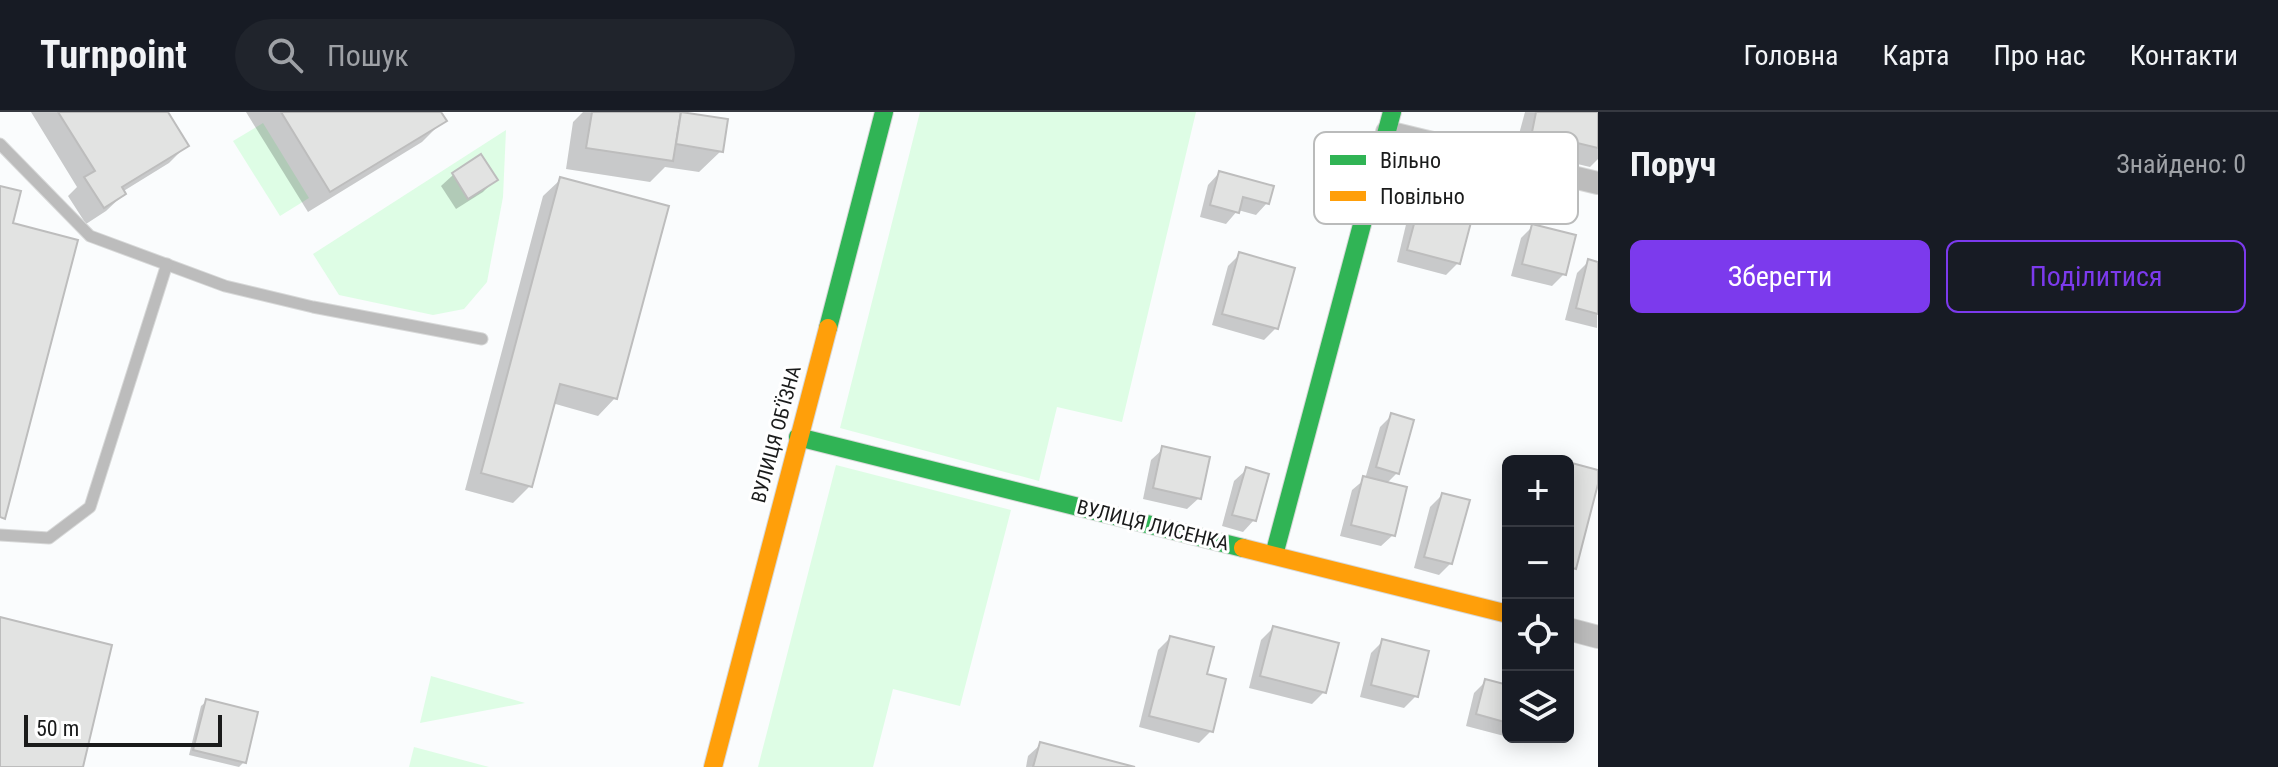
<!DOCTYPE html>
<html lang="uk">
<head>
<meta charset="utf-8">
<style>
  :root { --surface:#171b24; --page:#20242c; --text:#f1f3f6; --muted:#9ea1a6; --line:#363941; --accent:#7c3aed }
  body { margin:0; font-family:"Roboto Condensed",sans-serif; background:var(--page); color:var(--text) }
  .controls { position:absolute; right:24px; bottom:24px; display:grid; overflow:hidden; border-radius:12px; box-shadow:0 4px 20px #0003 }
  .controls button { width:72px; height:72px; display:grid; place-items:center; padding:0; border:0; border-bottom:2px solid var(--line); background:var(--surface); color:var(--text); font:40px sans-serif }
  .scale { position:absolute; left:24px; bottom:20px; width:198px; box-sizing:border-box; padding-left:8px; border:4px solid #1a1b1b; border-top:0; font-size:22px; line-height:28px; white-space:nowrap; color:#1a1b1b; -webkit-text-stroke:6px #fff; paint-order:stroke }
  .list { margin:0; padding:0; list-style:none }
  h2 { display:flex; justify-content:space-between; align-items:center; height:104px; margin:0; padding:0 32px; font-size:34px }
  h2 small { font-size:26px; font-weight:400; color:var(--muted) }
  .actions { display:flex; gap:16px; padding:24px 32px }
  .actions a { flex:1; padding:18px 0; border:2px solid var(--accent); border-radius:12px; text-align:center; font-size:28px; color:var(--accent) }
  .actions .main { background:var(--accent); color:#fff }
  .icon { flex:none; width:44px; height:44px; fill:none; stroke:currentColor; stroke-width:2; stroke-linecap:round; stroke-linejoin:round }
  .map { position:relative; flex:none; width:1598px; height:655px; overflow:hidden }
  header { display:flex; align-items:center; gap:48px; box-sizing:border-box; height:112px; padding:0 40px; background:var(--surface); border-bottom:2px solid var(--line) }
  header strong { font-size:38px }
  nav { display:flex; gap:44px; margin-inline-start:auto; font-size:28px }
  .search { width:560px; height:72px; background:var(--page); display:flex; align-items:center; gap:20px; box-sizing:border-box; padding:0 28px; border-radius:44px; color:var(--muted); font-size:30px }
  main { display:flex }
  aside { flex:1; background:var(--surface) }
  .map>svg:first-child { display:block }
  .green { fill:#defde5 }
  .shadow { fill:#0003 }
  .building { fill:#e2e3e2; stroke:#bdbdbd; stroke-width:2 }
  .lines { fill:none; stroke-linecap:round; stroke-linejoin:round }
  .lane-casing { stroke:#d7d8d8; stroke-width:13 }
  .street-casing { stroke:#d7d8d8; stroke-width:24 }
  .fast-casing { stroke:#d7d8d8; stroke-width:20 }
  .slow-casing { stroke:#d7d8d8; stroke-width:20 }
  .lane { stroke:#bcbcbc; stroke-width:11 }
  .street { stroke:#bcbcbc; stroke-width:22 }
  .fast { stroke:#30b455; stroke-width:18 }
  .slow { stroke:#ff9f0a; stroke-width:18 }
  .labels { text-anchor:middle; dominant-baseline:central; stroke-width:6; stroke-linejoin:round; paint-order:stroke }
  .street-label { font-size:20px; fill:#1a1b1b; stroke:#fff }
  .key { fill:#fff; stroke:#babbbb; stroke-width:2 }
  .key-label { font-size:22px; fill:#1a1b1b }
</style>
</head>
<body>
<header>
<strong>Turnpoint</strong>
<div class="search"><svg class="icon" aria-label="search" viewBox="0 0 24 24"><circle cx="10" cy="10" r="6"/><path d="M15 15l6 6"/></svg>Пошук</div>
<nav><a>Головна</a><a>Карта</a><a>Про нас</a><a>Контакти</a></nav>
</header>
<main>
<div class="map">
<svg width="1598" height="655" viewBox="0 0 1598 655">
  <rect width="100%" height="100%" fill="#fafcfd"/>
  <g class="green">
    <path d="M920 0H1196L1122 310 1057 295 1039 369 840 316Z"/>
    <path d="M263 11 309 86 280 104 233 29Z"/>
    <path d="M506 18 503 85 487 170 464 197 433 203 339 183 313 142Z"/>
    <path d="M836 353 1011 398 960 594 893 577 873 655H758Z"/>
    <path d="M431 564 525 591 420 611Z"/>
    <path d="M414 635 489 655H409Z"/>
  </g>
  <g class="shadow">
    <path d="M31 0H166L187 33 169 51 122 80 124 82 106 99 86 112 68 84 77 75Z"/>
    <path d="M246 0H439L444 8 422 30 308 100Z"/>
    <path d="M583 0H670L725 8 721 39 699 60 665 55 650 70 566 57 573 10Z"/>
    <path d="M1525 0H1598V47L1590 55 1515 37Z"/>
    <path d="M480 45 495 68 483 80 456 97 441 74 453 63Z"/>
    <path d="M1219 61 1267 91 1256 103 1238 98 1226 112 1200 105 1208 73Z"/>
    <path d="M561 67 615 286 598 304 552 291 530 374 513 391 465 378 543 84Z"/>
    <path d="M1422 84 1458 151 1446 163 1397 150 1410 96Z"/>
    <path d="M1533 114 1564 162 1552 174 1511 164 1521 126Z"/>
    <path d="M1240 142 1276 216 1264 228 1212 213 1228 154Z"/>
    <path d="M1589 149 1598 152 1597 216 1565 208 1577 161Z"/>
    <path d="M1392 303 1397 361 1386 372 1393 423 1381 434 1340 424 1352 378 1365 367 1380 315Z"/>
    <path d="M1163 337 1199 386 1187 397 1143 387 1151 348Z"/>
    <path d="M1246 358 1254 408 1243 420 1222 414 1234 369Z"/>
    <path d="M1442 383 1451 451 1439 463 1414 456 1430 395Z"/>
    <path d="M1273 516 1324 580 1312 592 1249 576 1261 528Z"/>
    <path d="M1170 526 1205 564 1211 619 1199 631 1139 615 1158 538Z"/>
    <path d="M1383 529 1416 584 1404 596 1360 585 1371 541Z"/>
    <path d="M1486 569 1508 575V625L1466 614 1474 581Z"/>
    <path d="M207 589 244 650 239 655 189 643 201 594Z"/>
    <path d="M1040 633 1127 655H1026L1028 644Z"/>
  </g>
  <g class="building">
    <path d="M58 0H168L189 34 122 75 126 82 104 96 84 65 95 59Z"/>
    <path d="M281 0H441L447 9 330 80Z"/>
    <path d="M592 0H681L673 49 586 36Z"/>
    <path d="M681 0 728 7 723 40 676 32Z"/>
    <path d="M1536 0H1598V36L1532 20Z"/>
    <path d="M481 42 498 68 468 87 452 61Z"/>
    <path d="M1219 59 1274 74 1269 92 1243 85 1239 101 1210 93Z"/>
    <path d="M560 65 669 94 617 287 560 272 532 375 481 361Z"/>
    <path d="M0 74 21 79 13 111 78 128 5 407 0 405Z"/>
    <path d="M1422 82 1475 95 1460 152 1407 138Z"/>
    <path d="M1532 112 1576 123 1566 163 1522 152Z"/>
    <path d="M1239 140 1295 156 1278 217 1222 202Z"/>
    <path d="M1588 147 1598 150V202L1576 196Z"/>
    <path d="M1391 301 1414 308 1399 362 1376 355Z"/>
    <path d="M1162 334 1210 345 1201 387 1153 376Z"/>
    <path d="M1568 350 1598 358V372L1576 457 1568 455Z"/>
    <path d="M1246 355 1269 362 1256 409 1232 403Z"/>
    <path d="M1363 364 1407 375 1395 424 1351 413Z"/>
    <path d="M1442 381 1470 388 1452 452 1424 445Z"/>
    <path d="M0 505 112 533 83 655H0Z"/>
    <path d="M1273 514 1339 531 1326 581 1260 564Z"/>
    <path d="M1170 524 1214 535 1207 562 1226 567 1213 620 1149 604Z"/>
    <path d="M1382 527 1429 539 1418 585 1371 573Z"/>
    <path d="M1485 567 1508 573V611L1476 602Z"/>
    <path d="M206 587 258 600 246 651 193 638Z"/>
    <path d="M1040 630 1135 655H1033Z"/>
  </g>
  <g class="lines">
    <g class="lane-casing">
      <g id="lane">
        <path d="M0 32 90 124 225 174 313 195 482 227"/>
        <path d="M0 423 49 426 90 395 167 152"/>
      </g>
    </g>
    <g class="street-casing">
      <g id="street">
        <path d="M1387 20 1598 71"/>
        <path d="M1568 517 1598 525"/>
      </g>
    </g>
    <g class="fast-casing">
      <g id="fast">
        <path d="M828 216 884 0"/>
        <path d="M798 325 1243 436"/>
        <path d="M1274 443 1392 0"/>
      </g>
    </g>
    <g class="slow-casing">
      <g id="slow">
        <path d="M1243 436 1508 502"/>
        <path d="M713 655 828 216"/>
      </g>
    </g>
    <use href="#lane" class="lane"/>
    <use href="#street" class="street"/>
    <use href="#fast" class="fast"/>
    <use href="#slow" class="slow"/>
  </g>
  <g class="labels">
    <g class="street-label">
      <text transform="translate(776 322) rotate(-75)">ВУЛИЦЯ ОБ’ЇЗНА</text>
      <text transform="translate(1153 413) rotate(14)">ВУЛИЦЯ ЛИСЕНКА</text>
    </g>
  </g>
  <rect x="1314" y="20" width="264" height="92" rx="12" class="key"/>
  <rect x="1330" y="43" width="36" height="10" fill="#30b455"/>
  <rect x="1330" y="79" width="36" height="10" fill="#ff9f0a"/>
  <g class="key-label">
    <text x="1380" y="56">Вільно</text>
    <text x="1380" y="92">Повільно</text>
  </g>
</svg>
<div class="controls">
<button>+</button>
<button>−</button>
<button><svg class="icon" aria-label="locate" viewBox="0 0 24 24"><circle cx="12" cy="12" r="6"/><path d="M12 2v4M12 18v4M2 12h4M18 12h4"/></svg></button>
<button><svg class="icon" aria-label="layers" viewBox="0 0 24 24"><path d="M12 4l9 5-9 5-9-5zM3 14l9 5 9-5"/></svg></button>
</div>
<div class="scale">50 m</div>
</div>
<aside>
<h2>Поруч<small>Знайдено: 0</small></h2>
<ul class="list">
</ul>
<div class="actions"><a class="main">Зберегти</a><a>Поділитися</a></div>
</aside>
</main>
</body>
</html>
